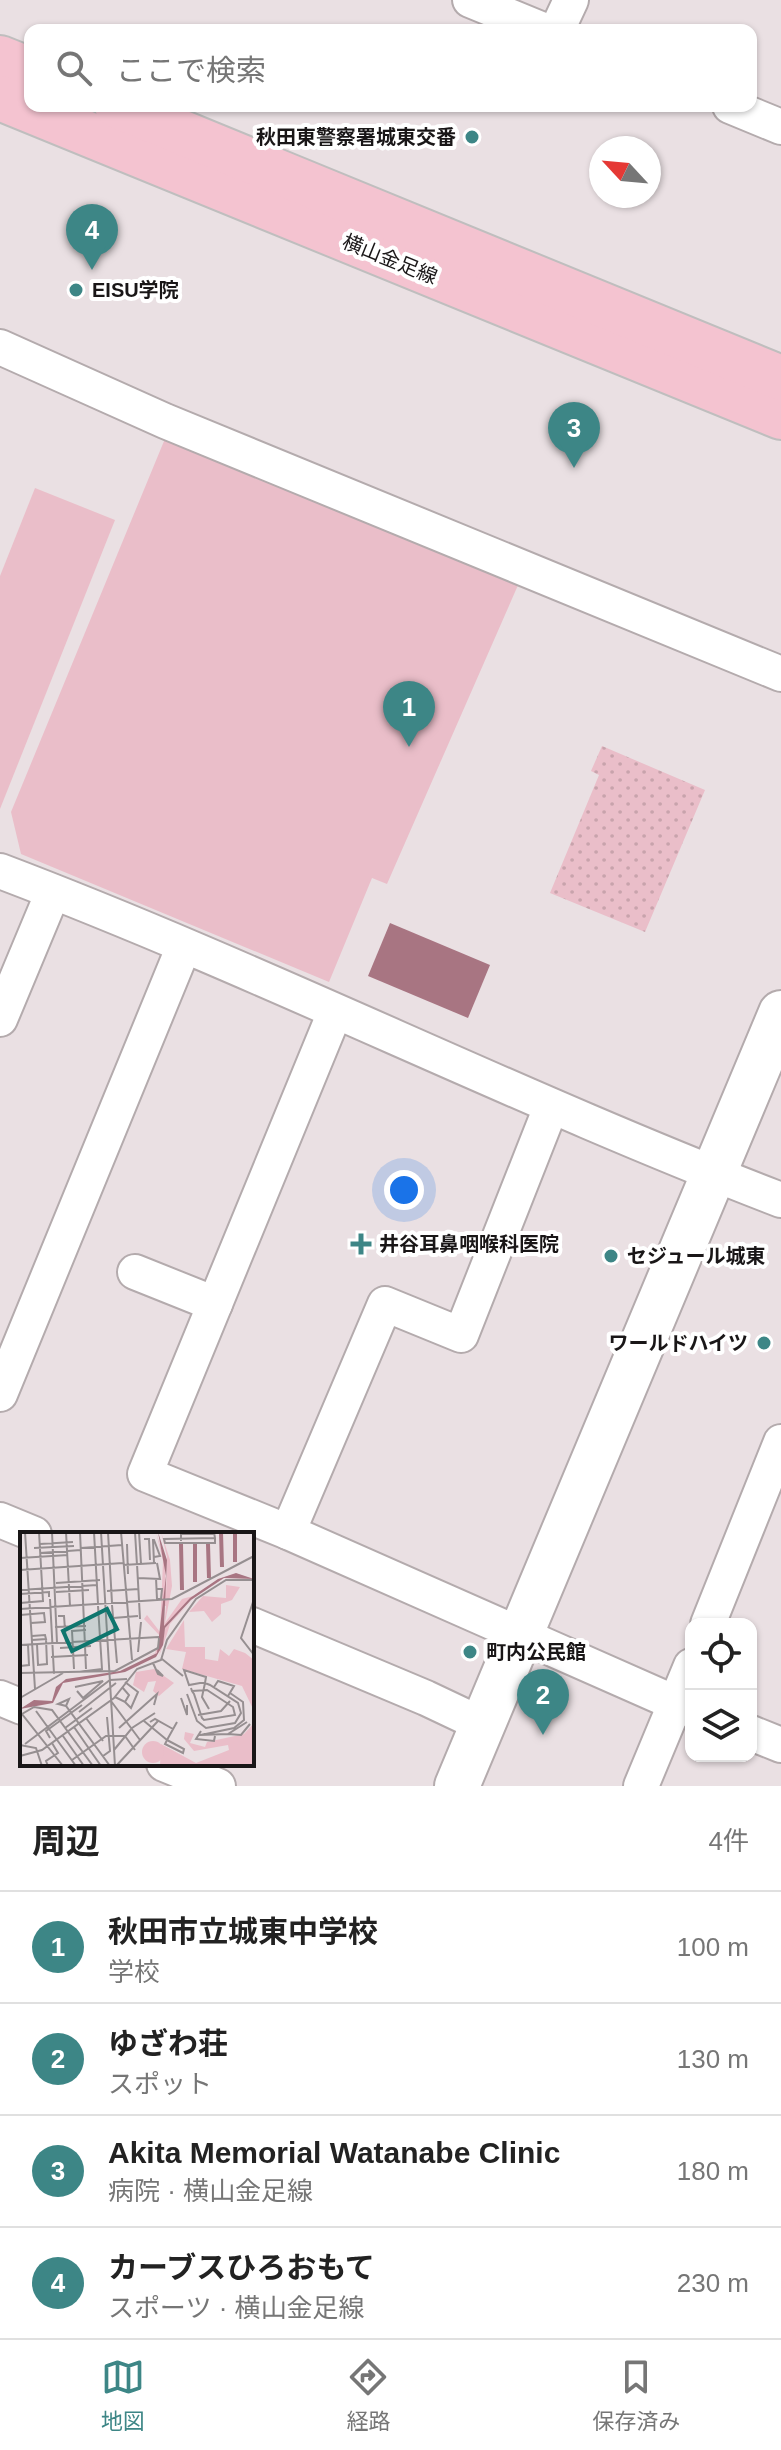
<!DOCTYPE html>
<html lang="ja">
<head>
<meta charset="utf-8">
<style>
  :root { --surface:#fff; --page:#f6f6f6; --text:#222; --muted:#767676; --line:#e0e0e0; --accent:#3d8686 }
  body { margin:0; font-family:Arial,"Noto Sans JP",sans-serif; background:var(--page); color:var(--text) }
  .controls { position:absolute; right:24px; bottom:24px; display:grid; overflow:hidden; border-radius:16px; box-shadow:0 2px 6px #0004 }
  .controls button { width:72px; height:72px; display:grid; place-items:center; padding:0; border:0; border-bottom:2px solid var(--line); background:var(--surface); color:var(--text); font:40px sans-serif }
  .compass { position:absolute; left:589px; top:136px; width:72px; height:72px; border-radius:50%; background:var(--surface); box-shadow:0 2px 6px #0004; rotate:296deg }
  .you { position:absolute; left:404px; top:1190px; width:28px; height:28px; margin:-20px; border:6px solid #fff; border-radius:50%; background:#1a73e8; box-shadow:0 0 0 12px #1a73e833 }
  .badge { display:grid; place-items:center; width:52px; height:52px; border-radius:50%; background:var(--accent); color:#fff; font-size:26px; font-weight:700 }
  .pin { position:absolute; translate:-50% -66px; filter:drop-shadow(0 2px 4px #0008) }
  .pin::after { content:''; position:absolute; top:42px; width:28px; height:24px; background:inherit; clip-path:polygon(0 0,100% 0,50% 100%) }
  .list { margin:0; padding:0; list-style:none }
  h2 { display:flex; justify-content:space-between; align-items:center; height:104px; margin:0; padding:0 32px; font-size:34px }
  h2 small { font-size:26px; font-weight:400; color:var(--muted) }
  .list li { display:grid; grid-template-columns:52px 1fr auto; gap:24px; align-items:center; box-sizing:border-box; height:112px; padding:0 32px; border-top:2px solid var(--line) }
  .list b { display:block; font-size:30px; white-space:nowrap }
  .list p { margin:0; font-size:26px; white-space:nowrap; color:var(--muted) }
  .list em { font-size:26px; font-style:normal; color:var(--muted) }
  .icon { flex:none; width:44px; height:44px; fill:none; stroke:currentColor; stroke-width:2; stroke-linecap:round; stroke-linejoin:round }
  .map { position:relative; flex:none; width:781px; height:1786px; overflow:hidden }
  .search { position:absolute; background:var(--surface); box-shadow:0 2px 6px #0004; left:24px; right:24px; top:24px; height:88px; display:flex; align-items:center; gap:20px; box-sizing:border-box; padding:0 28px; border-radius:16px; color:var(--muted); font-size:30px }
  .sheet { height:552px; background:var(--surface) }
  nav { display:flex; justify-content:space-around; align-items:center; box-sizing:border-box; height:112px; border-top:2px solid var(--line); background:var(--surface); font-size:22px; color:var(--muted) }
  nav a { display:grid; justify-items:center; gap:4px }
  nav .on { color:var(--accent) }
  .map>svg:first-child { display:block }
  .grass { fill:url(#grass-dots) }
  .pitch { fill:#eabec9 }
  .water { fill:#a87582 }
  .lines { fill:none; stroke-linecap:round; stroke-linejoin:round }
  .street-casing { stroke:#b4abad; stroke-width:38 }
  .secondary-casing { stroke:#b4abad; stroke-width:48 }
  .primary-casing { stroke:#bfbebe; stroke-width:48 }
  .street { stroke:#fff; stroke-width:34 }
  .secondary { stroke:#fff; stroke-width:44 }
  .primary { stroke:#f4c3d0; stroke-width:44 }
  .poi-dot { fill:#3d8686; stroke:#fff; stroke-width:3 }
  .labels { text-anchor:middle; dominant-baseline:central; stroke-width:8; stroke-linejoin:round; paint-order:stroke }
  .poi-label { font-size:20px; font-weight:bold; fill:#191617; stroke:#fff; text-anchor:start }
  .street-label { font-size:20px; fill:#191617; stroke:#fff }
  .inset-river { fill:none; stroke:#a87582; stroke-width:4 }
  .inset-road { fill:none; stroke:#968f91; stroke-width:2 }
  .view { fill:#0f766e; fill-opacity:0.15; stroke:#0f766e; stroke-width:4 }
  .inset-edge { fill:none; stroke:#191617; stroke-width:4 }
</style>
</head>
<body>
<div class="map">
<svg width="781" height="1786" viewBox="0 0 781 1786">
  <defs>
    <pattern id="grass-dots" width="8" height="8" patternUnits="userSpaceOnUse" patternTransform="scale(2)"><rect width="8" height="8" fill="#eabec9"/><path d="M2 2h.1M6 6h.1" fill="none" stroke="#c8a3ac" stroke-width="1.8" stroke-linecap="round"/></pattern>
  </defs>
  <rect width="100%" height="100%" fill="#eae0e3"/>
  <path class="grass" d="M602 746 705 790 645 932 550 893 599 775 591 771Z"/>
  <g class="pitch">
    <path d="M169 429 522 576 387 884 372 878 329 982 21 854 11 812Z"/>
    <path d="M35 488 115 520 0 809V576Z"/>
  </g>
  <path class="water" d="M390 923 490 965 468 1018 368 976Z"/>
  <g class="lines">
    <g class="street-casing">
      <g id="street">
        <path d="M470 0 543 30"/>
        <path d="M557 30 571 0"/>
        <path d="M730 106 781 127"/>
        <path d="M0 347 165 421 781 674"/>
        <path d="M0 871C264 971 517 1099 781 1200"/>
        <path d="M335 1012 145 1474 288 1532 691 1710"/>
        <path d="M0 1019 53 892"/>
        <path d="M135 1272 215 1304"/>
        <path d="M0 1394 184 946"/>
        <path d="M0 1520 34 1534"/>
        <path d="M288 1532 385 1304 461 1335 551 1107"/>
        <path d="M708 1624 781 1442"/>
        <path d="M252 1625 426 1698 483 1725"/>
        <path d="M0 1698 22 1707"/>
        <path d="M751 1733 781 1745"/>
        <path d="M164 1764 218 1786"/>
        <path d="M641 1786 691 1666"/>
      </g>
    </g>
    <g class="secondary-casing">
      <path id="secondary" d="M457 1786 781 1013"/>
    </g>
    <g class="primary-casing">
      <g id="primary">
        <path d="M0 58 30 70"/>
        <path d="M0 98 781 417"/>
        <path d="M117 106 781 378"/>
      </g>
    </g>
    <use href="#street" class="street"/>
    <use href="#secondary" class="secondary"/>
    <use href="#primary" class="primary"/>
  </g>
  <g class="poi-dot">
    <circle cx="472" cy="137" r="8"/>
    <circle cx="76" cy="290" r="8"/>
    <path d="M357 1232h8v8h8v8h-8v8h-8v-8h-8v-8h8z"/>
    <circle cx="611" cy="1256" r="8"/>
    <circle cx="764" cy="1343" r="8"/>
    <circle cx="470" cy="1652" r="8"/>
  </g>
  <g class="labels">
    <g class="poi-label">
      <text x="456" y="137" text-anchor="end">秋田東警察署城東交番</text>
      <text x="92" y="290">EISU学院</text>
      <text x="379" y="1244">井谷耳鼻咽喉科医院</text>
      <text x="627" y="1256">セジュール城東</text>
      <text x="748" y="1343" text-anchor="end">ワールドハイツ</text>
      <text x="486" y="1652">町内公民館</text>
    </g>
    <g class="street-label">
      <text transform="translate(390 259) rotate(22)">横山金足線</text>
    </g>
  </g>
  <g transform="translate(20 1532)">
    <rect width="234" height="234" fill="#eae0e3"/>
    <path d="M136 0 145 29 146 66 147 25 141 0 150 28 152 54 145 91 162 67 173 64 144 95 146 74H143V106L145 96 174 66 150 92 147 102 139 124 142 110 137 121 123 125 135 121 141 105 124 87 127 83 140 100 143 29Z" fill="#eabec9"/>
    <path d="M206 53 220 55 212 68 201 72V82L192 90 184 79 169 80 183 64 206 66ZM164 88 165 115H185V127L198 129 200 117 209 124 214 117 225 121 234 128V179L222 154 162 137 166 120 146 117ZM134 137 154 151 139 164 133 159 136 149 128 150 124 160 113 153 116 140ZM234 191V234H140L141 212 176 231 209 218 208 213 174 219 164 207 165 200 174 202 170 211 185 215 187 210 224 202Z" fill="#eabec9"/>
    <path d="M122 220a11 11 0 1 1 22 0a11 11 0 1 1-22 0Z" fill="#eabec9"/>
    <path d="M138 0 147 28 144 94 170 66 198 47 216 41 234 47 204 46 171 68 145 96 143 113 136 125 105 140 43 151 33 171 0 177 14 168 32 169 36 155 46 147 100 139 137 121 146 44Z" fill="#a87582"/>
    <path class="inset-river" d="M201 0 202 35M215 0V30M161 12 162 58M175 12V50M188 12 189 46"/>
    <path class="inset-road" d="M5 0 15 157M32 0 37 111M46 0 50 74M60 0 66 137M74 0 78 72M81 0 95 234M88 0 92 71M101 0 112 128M115 0 117 33M119 0 121 32M194 0 195 6V11H145L144 7 195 6M124 7H129L130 28M161 9V2H194M20 12 53 10M107 12 108 42M14 16 54 14M61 16 102 13M20 21 61 18M134 25 140 24 134 8H133L134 31M0 26 48 23M117 32 120 87M103 33 136 31M0 38 103 31M118 46 140 47 137 31M136 46 137 67H141L142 57H136M36 51 80 48M0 58 77 53M87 59 119 57M36 60 69 58M0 62 29 60V65M30 67 34 142M234 67 221 106 234 123M0 71 23 69 19 0M92 73 97 131M0 77 152 67 234 24M0 83 24 81 25 90 11 91M38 84H44L46 111M93 86 118 84M35 95 66 94M12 104 25 103 26 107 12 108M17 112 18 133 27 132 26 107M0 113 139 105M40 116 71 114M118 120 121 90M31 125 68 123M142 127 163 144M133 131 138 142 143 144 137 138M0 134 9 133 8 113M54 137 52 99 66 98M58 140 82 137 78 74M0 141 95 139 138 116 139 106M55 155 83 149 63 166 57 159M194 155 198 149 214 154 208 164M171 156 172 159 174 162 182 186 184 188 215 183 213 175 187 158 172 159M167 162 177 189 186 196 215 191 221 181 218 171 190 153 185 151H180L169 153 164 138 186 145 185 151 182 165 189 177M95 165 105 170 109 163 102 155M0 166 43 141M161 166 167 183V173M91 169 120 208M105 170 111 176 118 160 105 150M46 174 49 167 38 172 46 174 90 234M16 179 56 234M59 180 96 151M178 183 201 179 210 169M66 186 83 209M124 189 147 208 157 190M130 190 135 187 153 197M54 195 81 234M45 196 72 176M99 196 137 162 134 173M181 199 176 207 194 209 195 204M208 202 221 203 230 192M179 203 208 202 227 190M181 203 214 196 224 188 223 170 210 161M43 204 64 234M30 206 26 199 62 173M147 208 164 217 163 221 145 212ZM5 212 90 148 107 147M0 213 16 216 22 234M94 218 112 196 135 181M0 224 22 218 94 166 117 137 141 128 147 108 176 67 206 48H234M83 224 90 219 87 185M52 228 86 204H105L115 218M28 234 26 229 38 221 32 211M43 234 2 182 14 175 32 178 73 234M96 234 138 189"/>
    <path class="view" d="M87 77 97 97 52 119 43 99Z"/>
    <rect width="234" height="234" class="inset-edge"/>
  </g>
</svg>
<div class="controls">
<button><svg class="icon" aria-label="locate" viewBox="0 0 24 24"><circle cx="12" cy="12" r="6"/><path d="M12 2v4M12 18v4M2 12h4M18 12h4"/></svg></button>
<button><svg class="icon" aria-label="layers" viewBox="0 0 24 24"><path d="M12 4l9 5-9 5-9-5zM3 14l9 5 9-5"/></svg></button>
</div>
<svg class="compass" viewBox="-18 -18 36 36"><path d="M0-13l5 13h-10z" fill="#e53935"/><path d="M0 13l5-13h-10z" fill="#767676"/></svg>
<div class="you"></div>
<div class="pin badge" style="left:409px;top:747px">1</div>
<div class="pin badge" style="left:543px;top:1735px">2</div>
<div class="pin badge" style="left:574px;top:468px">3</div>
<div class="pin badge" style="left:92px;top:270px">4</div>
<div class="search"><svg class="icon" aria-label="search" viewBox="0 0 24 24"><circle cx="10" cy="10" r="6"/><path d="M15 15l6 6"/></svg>ここで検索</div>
</div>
<section class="sheet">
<h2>周辺<small>4件</small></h2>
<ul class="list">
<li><span class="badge">1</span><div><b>秋田市立城東中学校</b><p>学校</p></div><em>100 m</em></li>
<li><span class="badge">2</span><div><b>ゆざわ荘</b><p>スポット</p></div><em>130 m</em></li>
<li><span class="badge">3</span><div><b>Akita Memorial Watanabe Clinic</b><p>病院 · 横山金足線</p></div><em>180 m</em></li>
<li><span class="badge">4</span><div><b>カーブスひろおもて</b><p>スポーツ · 横山金足線</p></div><em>230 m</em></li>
</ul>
</section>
<nav>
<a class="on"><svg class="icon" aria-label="map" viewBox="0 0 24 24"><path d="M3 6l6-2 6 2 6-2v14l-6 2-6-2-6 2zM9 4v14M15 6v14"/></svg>地図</a>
<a><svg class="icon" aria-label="directions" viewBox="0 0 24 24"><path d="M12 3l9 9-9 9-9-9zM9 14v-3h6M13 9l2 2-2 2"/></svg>経路</a>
<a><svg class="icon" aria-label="saved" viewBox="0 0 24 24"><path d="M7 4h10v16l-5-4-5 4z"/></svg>保存済み</a>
</nav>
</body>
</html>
